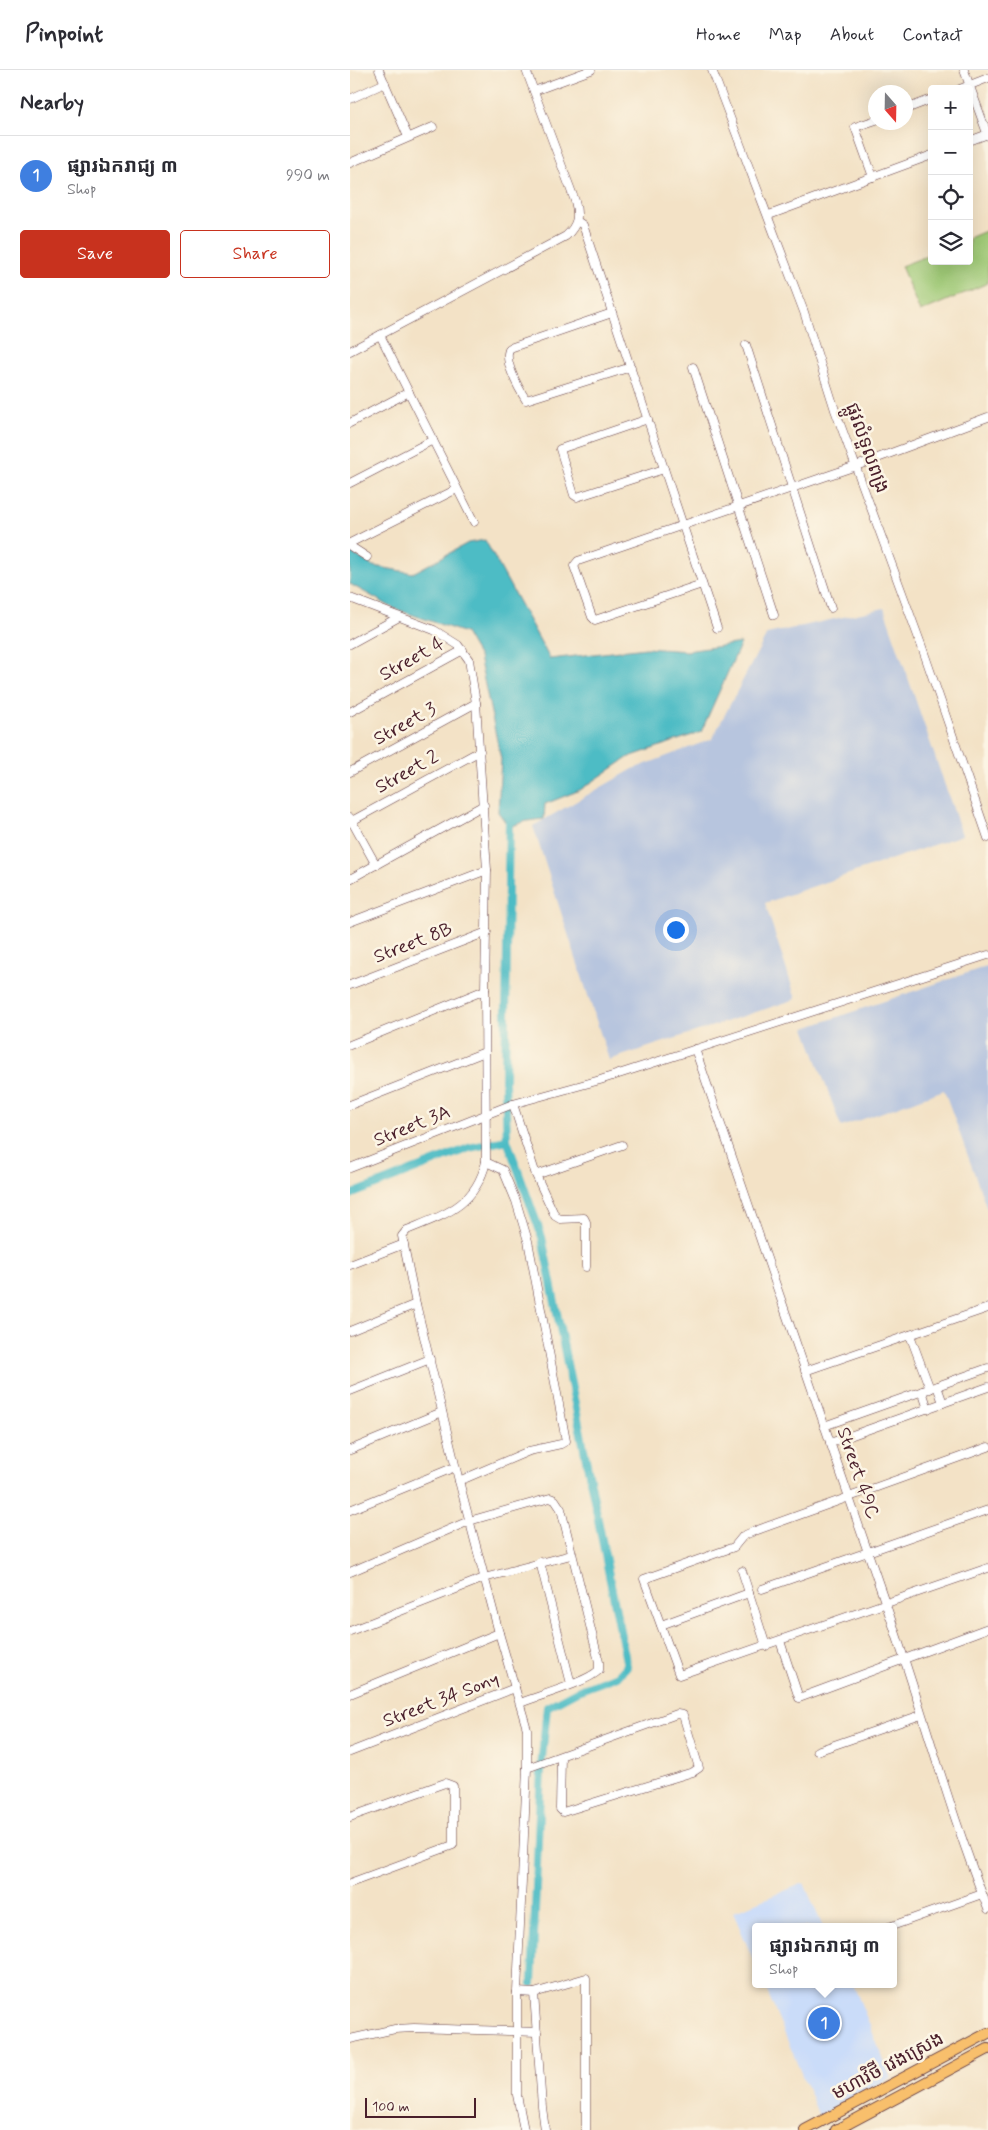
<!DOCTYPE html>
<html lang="en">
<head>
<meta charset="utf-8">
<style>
  :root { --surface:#fff; --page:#f7f7f7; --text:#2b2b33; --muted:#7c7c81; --line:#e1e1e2; --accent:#c8321e }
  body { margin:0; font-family:Mynerve,"Noto Sans Khmer",sans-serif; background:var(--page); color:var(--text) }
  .controls { position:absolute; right:15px; top:15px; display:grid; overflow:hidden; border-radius:5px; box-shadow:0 5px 20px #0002 }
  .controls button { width:45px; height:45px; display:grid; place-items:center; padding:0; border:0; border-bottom:1px solid var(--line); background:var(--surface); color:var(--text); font:25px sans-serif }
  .compass { position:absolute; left:518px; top:15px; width:45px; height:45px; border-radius:50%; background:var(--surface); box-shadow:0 5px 20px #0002; rotate:160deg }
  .scale { position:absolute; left:15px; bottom:12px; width:111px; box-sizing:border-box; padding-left:5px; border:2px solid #4a1f2b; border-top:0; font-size:14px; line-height:18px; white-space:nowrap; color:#4a1f2b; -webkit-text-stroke:4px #fcf5e5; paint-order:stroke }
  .you { position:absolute; left:325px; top:859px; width:18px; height:18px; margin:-12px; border:4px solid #fff; border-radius:50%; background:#1a73e8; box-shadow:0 0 0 8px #1a73e833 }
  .badge { display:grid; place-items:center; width:32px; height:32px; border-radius:50%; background:var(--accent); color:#fff; font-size:16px; font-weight:700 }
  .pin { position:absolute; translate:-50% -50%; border:2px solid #fff; box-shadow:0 1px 5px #0006 }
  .popup { position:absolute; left:402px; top:1853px; width:145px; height:65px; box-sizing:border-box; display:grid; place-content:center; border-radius:5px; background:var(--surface); filter:drop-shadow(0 1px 4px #0005); font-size:16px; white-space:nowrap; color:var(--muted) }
  .popup b { font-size:19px; color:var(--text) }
  .popup::after { content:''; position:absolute; left:50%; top:100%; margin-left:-10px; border:10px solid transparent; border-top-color:var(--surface) }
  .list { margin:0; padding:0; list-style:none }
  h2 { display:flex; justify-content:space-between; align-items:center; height:65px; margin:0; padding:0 20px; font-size:21px }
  h2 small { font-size:16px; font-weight:400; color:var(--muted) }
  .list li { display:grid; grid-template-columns:32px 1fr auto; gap:15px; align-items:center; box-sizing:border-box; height:80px; padding:0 20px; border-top:1px solid var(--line) }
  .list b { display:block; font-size:19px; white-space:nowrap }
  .list p { margin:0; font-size:16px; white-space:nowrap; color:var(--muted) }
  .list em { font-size:16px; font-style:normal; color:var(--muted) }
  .actions { display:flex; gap:10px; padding:15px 20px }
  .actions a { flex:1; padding:11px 0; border:1px solid var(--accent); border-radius:5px; text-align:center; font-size:18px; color:var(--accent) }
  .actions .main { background:var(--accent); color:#fff }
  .icon { flex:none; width:28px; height:28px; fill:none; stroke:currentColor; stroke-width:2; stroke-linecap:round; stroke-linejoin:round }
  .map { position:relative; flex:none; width:638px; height:2060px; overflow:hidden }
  header { display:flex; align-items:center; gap:30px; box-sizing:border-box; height:70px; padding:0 25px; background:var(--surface); border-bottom:1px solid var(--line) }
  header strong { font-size:24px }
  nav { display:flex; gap:28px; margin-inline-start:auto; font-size:18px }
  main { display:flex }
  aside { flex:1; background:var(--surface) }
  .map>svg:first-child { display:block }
  .built { fill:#cadcf9 }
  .industrial { fill:#b7c5de }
  .green { fill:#9fc976; stroke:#747450 }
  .water { fill:#4ebcc5; stroke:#4c6e78 }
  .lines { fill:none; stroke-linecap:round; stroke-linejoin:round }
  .canal { stroke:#4ebcc5; stroke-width:8 }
  .minor-casing { stroke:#633c42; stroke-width:9 }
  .major-casing { stroke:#633c42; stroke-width:12 }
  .minor { stroke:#fff; stroke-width:8 }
  .major { stroke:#f8bf6c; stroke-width:10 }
  .labels { text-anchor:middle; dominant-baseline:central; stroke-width:5; stroke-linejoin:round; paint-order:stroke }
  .street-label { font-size:19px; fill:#4a1f2b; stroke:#fcf5e5 }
</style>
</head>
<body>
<header>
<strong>Pinpoint</strong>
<nav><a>Home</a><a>Map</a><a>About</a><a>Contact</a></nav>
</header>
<main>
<aside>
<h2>Nearby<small></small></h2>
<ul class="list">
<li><span class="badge" style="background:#3f7fe0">1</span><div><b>ផ្សារឯករាជ្យ ៣</b><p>Shop</p></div><em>990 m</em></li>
</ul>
<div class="actions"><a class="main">Save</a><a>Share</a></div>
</aside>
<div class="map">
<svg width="638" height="2060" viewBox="0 0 638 2060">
  <rect width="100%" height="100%" fill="#fcf5e5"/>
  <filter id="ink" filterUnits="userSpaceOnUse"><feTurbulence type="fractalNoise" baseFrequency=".02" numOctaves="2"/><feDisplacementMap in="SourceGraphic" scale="10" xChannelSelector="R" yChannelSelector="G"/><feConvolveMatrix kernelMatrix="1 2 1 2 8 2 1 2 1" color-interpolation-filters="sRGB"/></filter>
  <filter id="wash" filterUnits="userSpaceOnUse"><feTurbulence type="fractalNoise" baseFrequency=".0096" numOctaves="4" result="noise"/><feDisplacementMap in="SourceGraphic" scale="20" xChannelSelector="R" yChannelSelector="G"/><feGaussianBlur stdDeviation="1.12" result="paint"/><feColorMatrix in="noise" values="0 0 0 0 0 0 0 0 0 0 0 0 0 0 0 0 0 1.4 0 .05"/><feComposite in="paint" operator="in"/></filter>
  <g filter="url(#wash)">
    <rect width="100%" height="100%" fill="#f3e2c6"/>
    <g class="built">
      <path d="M454 1813 473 1857H405V1894L383 1842Z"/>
      <path d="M414 1914H503L541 2008 469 2046Z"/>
    </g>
    <g class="industrial">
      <path d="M534 538 612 765 415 833 446 929 259 990 183 756 283 699 362 669 417 564Z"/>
      <path d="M638 896V1141L594 1020 491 1057 455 958Z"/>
    </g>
    <path class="green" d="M638 160V213L570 242 551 196 582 184V191H619V168Z"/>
    <path class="water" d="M135 470 200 589 296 578 337 581 391 573 351 662 279 687 230 720 195 734 194 749 177 751 159 757 148 742 151 689 129 587 115 563 43 538 0 514V482L23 496 63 503 118 473Z"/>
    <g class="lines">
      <g class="canal">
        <path d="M159 748 155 1012 157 1070 192 1167 277 1596 268 1606 227 1621 197 1637 191 1698 182 1913"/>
        <path d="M0 1125 119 1078 157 1070"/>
      </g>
    </g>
  </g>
  <g filter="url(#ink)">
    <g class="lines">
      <g class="minor-casing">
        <g id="minor">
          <path d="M29 0 58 67"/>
          <path d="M362 0 454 242 485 340 572 577 638 768"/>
          <path d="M614 0 638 66"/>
          <path d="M610 19 638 8"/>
          <path d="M184 21 241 0"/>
          <path d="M0 29 35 13"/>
          <path d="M556 39 582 29"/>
          <path d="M619 71 638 64"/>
          <path d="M0 93 83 57"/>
          <path d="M523 107 505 57 526 50"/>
          <path d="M419 145 582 85"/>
          <path d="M227 151 233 155 367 558"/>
          <path d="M262 243 160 278C152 289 169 319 176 330L281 297"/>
          <path d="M30 265 124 452"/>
          <path d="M396 275 481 538"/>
          <path d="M0 281 216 166C228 155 229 146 225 131L176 0"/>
          <path d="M343 297 424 545"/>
          <path d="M298 349 210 379 224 425 227 427 314 399"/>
          <path d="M0 353 59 322"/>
          <path d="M0 413 83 370"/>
          <path d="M0 473 107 419"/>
          <path d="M0 476 17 487"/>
          <path d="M352 514 245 550 242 547 224 496 228 491 506 396 638 347"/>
          <path d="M0 528 84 560 108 575 119 590 126 633 137 800 135 920 136 1092C125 1136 96 1144 57 1160L52 1166 66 1234 109 1411 149 1563 177 1659V1698L167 1922V2025L174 2060"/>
          <path d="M0 574 49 547"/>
          <path d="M0 642 113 580"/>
          <path d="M0 702 126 633"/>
          <path d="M0 748 26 795"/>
          <path d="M0 752 130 681"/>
          <path d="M0 809 134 735"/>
          <path d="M0 852 137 800"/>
          <path d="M0 915 137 862"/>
          <path d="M0 975 135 920"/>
          <path d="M345 979C408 1164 472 1347 535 1532 571 1634 598 1738 638 1839"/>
          <path d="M163 1034 186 1105 272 1075"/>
          <path d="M0 1035 135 982"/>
          <path d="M0 1098 163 1034 250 1010 638 885"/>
          <path d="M186 1105 205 1146 210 1149 234 1148 236 1152V1197"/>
          <path d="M0 1195 54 1174"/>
          <path d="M0 1261 66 1234"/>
          <path d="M560 1265 580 1319"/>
          <path d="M455 1301 638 1238"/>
          <path d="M587 1316 593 1333"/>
          <path d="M0 1321 80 1289"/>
          <path d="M572 1321 578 1339"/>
          <path d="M474 1356 638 1298"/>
          <path d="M480 1373 638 1317"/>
          <path d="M638 1377 402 1462 393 1466 384 1477 294 1509 329 1605 638 1498"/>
          <path d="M0 1380 92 1342"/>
          <path d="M109 1411 179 1381 211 1374 216 1371 178 1171 166 1131 153 1100 136 1092"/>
          <path d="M0 1440 105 1397"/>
          <path d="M190 1492 221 1614"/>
          <path d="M392 1501 416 1576"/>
          <path d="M0 1502 119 1451 200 1428 205 1430 211 1439 249 1592V1600C238 1612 188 1626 170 1633"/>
          <path d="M412 1519 638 1440"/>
          <path d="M311 1555 399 1523"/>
          <path d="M0 1561 134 1508 221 1485"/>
          <path d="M430 1571 449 1628 638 1558"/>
          <path d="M0 1624 149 1563"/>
          <path d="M467 1681 571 1645"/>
          <path d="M0 1682 165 1618"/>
          <path d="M177 1698 327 1644 333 1645 349 1698 343 1702 213 1742 210 1739 211 1686"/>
          <path d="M0 1747 95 1713 103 1716V1775L0 1813"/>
          <path d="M539 1857 632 1824"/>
          <path d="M167 1922 184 1923 236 1908V2060"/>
          <path d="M184 1923 192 2037 195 2060"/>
          <path d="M0 1969 45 1959 64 1958 187 1962"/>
        </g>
      </g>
      <g class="major-casing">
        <g id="major">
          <path d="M455 2060 638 1963"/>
          <path d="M486 2060 638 1979"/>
        </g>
      </g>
      <use href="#minor" class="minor"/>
      <use href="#major" class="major"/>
    </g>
  </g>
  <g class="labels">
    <g class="street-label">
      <text transform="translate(517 378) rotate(70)">ផ្លូវលំទួលពង្រ</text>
      <text transform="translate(62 589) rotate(-29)">Street 4</text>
      <text transform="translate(55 654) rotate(-29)">Street 3</text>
      <text transform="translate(57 702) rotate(-29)">Street 2</text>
      <text transform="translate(63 873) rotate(-21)">Street 8B</text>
      <text transform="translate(62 1056) rotate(-22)">Street 3A</text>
      <text transform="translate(508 1403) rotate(71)">Street 49C</text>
      <text transform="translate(91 1630) rotate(-21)">Street 34 Sony</text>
      <text transform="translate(538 1996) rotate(-28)">មហាវិថី វេងស្រេង</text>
    </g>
  </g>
</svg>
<div class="controls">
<button>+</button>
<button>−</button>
<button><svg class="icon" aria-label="locate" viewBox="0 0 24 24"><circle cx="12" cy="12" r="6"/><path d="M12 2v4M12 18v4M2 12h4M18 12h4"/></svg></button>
<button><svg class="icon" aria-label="layers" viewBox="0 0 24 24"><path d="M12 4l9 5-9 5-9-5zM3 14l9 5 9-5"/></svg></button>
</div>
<svg class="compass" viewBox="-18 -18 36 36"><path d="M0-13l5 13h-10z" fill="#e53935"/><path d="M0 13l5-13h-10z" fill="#7c7c81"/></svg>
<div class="scale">100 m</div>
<div class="you"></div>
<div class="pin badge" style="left:474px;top:1953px;background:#3f7fe0">1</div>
<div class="popup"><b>ផ្សារឯករាជ្យ ៣</b>Shop</div>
</div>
</main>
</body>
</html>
